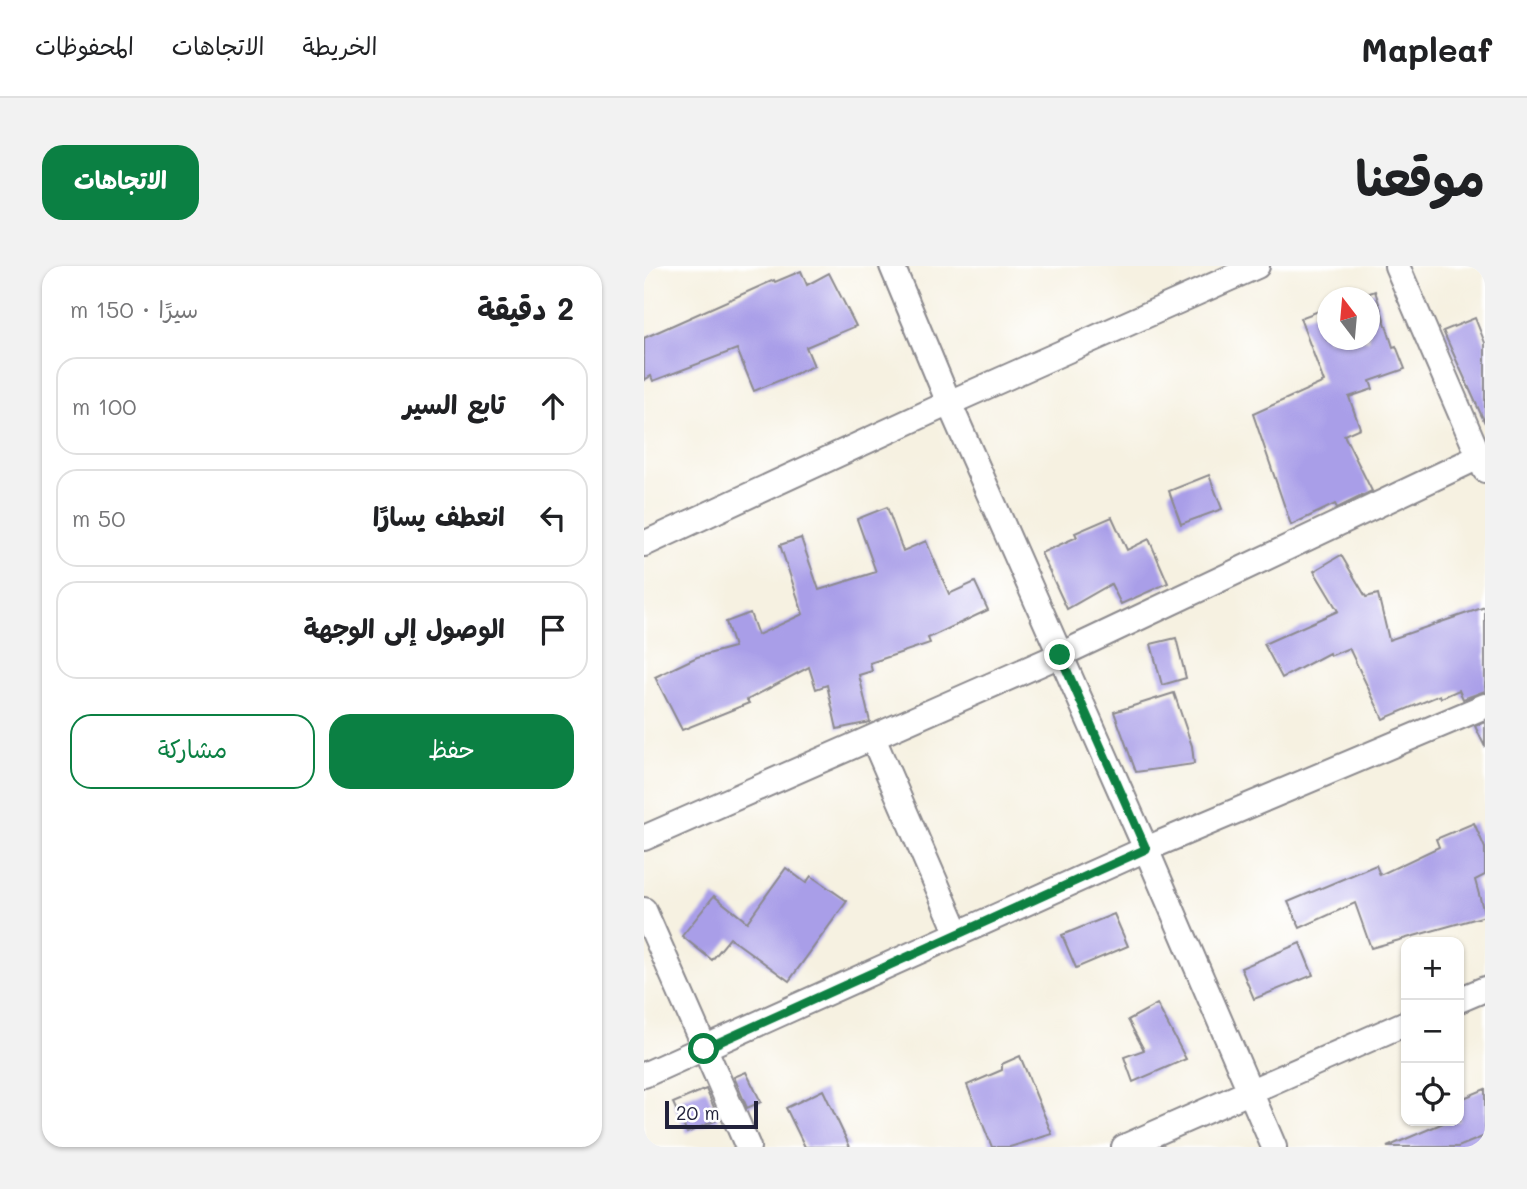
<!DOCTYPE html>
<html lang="ar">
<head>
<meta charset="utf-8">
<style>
  :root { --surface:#fff; --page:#f2f2f2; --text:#202124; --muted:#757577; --line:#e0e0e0; --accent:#0b8043 }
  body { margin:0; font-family:Mali,"Playpen Sans Arabic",sans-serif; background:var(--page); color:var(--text); direction:rtl }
  .controls { position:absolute; right:21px; bottom:21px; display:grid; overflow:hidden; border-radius:14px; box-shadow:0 2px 5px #0004 }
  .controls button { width:63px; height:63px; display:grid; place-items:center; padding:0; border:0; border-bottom:2px solid var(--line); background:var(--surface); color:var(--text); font:35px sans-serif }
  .compass { position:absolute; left:673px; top:21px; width:63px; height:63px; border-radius:50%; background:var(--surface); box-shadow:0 2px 5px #0004; rotate:344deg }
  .scale { position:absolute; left:21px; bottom:18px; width:93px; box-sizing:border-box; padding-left:7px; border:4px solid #22223b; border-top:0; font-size:19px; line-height:24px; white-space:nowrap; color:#22223b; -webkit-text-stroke:5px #fff; paint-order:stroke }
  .stop { position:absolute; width:21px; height:21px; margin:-16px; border:5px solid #0b8043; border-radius:50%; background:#fff }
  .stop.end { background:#0b8043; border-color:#fff; box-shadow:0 2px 7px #0008 }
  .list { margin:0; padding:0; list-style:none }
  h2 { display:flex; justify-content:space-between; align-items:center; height:91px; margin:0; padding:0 28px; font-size:30px }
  h2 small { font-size:23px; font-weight:400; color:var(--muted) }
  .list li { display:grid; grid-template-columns:46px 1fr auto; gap:21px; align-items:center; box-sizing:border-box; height:98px; margin:0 14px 14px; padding:0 14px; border:2px solid var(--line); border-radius:21px }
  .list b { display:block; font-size:26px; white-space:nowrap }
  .list em { font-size:23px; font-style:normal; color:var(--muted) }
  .actions { display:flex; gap:14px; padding:21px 28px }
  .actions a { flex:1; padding:16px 0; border:2px solid var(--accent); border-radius:21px; text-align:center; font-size:24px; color:var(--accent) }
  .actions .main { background:var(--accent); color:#fff }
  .icon { flex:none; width:38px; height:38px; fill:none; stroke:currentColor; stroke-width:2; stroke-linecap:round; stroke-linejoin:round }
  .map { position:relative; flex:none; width:841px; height:881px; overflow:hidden; direction:ltr; border-radius:21px }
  header { display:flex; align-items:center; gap:42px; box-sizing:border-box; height:98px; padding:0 35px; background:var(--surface); border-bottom:2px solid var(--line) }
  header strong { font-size:33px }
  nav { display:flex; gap:38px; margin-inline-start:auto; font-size:24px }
  .intro { display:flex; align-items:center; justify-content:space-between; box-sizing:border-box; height:168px; padding:0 42px }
  h1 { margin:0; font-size:49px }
  .button { padding:18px 32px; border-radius:21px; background:var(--accent); color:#fff; font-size:24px; font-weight:700 }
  main { display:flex; gap:42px; padding:0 42px }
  aside { flex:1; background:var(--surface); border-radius:21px; box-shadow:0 2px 5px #0004 }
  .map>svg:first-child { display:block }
  .building { fill:#a99ee8 }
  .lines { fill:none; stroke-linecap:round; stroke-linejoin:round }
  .minor-casing { stroke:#8c8a8e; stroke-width:28 }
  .minor { stroke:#fff; stroke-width:24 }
  .route { stroke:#0b8043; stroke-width:9 }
</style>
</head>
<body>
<header>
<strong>Mapleaf</strong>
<nav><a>الخريطة</a><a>الاتجاهات</a><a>المحفوظات</a></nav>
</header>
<div class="intro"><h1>موقعنا</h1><a class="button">الاتجاهات</a></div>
<main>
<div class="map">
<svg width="841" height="881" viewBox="0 0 841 881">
  <rect width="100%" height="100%" fill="#fff"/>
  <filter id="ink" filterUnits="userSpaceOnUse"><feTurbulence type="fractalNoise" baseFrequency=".0143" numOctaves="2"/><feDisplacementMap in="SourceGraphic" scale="14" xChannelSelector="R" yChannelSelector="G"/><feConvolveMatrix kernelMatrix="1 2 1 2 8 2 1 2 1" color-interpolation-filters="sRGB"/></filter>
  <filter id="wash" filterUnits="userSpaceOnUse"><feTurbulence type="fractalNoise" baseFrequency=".00686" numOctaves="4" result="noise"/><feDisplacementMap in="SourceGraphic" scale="28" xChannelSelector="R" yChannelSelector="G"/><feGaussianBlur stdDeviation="1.57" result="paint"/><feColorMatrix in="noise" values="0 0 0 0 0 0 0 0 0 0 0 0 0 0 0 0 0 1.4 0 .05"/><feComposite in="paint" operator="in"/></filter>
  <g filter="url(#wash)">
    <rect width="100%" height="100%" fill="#f6f1e1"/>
    <g id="blocks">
      <g class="building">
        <path d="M157 5 163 19 185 7 212 60 162 81 170 100 110 125 93 83 9 115 7 110 0 114V72L130 14 131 16Z"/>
        <path d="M731 25 749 81 752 80 761 103 726 115 729 123 705 131 716 162 700 169 728 225 693 242 691 238 647 259 609 148 680 116 656 52 683 42V74H725V32H712Z"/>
        <path d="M831 52 841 77V157L799 65Z"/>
        <path d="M565 209 578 243 537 258 525 225Z"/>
        <path d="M243 241 259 285 282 275 305 328 331 316 344 344 284 372 286 377 226 397 228 405 215 409 226 456 193 463 183 419 172 423 165 401 103 434 105 437 38 464 11 411 53 391 90 381 82 356 106 347 114 369 159 348 136 279 157 272 175 324 232 306 213 253Z"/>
        <path d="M468 251 483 284 505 273 524 317 477 338 467 318 423 343 397 287 433 271 431 267Z"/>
        <path d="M697 289 722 331 734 328 745 374 841 341V425L819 433 815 424 797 432 796 429 739 453 705 382 686 390 685 387 638 412 620 378 694 345 670 305Z"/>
        <path d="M532 372 542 412 518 419 507 378Z"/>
        <path d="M530 427 548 480 550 498 492 506 470 446Z"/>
        <path d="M841 456V481L831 460Z"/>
        <path d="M830 557 841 582V609L831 614 841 650 727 682 711 637 656 662 644 636 732 599 736 609 795 581 792 573Z"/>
        <path d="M142 602 162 617 167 610 203 635 145 715 86 672 68 694 38 670 70 630 103 656Z"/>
        <path d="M470 648 484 680 432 702 418 669Z"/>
        <path d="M656 677 669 709 610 733 597 702Z"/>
        <path d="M513 738 542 793 489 816 480 791 500 784 484 754Z"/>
        <path d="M376 790 408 868 366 881H348L323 819 358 804V798Z"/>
        <path d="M102 806 117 836 103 842 90 811Z"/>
        <path d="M62 823 75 853 43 867 29 837Z"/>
        <path d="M841 823V870L814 881H743L804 855H815V834Z"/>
        <path d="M179 824 206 881H161L142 842Z"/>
      </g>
    </g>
  </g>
  <g filter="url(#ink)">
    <use href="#blocks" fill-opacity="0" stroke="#8c8a8e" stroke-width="2"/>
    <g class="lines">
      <g class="minor-casing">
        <g id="minor">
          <path d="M248 0 305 137 502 583 630 881"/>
          <path d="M753 0 841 204"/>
          <path d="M0 278 305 137 613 0"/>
          <path d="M229 472 314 668"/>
          <path d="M0 572 416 389 841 188"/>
          <path d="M0 644 104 881"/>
          <path d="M815 734 841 723"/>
          <path d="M0 809 502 583 841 440"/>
          <path d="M480 881 762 757"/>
        </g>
      </g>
      <use href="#minor" class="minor"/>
    </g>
  </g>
  <g class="lines" filter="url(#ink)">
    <path class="route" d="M60 783 502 583 416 389"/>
  </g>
</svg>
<div class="controls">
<button>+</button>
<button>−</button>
<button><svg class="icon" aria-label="locate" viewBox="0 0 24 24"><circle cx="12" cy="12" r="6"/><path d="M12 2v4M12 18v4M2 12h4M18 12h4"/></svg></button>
</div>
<svg class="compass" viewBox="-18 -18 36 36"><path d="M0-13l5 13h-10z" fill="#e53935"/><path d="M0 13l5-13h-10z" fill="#757577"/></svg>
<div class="scale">20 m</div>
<div class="stop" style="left:60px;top:783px"></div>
<div class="stop end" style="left:416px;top:389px"></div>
</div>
<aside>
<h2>2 دقيقة<small>سيرًا · 150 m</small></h2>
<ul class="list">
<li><svg class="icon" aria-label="ahead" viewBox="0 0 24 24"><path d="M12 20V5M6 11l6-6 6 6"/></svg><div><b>تابع السير</b></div><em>100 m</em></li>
<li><svg class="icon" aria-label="left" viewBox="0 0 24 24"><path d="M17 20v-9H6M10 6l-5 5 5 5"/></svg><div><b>انعطف يسارًا</b></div><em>50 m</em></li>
<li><svg class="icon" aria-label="arrive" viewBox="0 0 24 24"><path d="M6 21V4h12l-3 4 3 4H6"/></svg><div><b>الوصول إلى الوجهة</b></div></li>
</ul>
<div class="actions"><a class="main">حفظ</a><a>مشاركة</a></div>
</aside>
</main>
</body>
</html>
